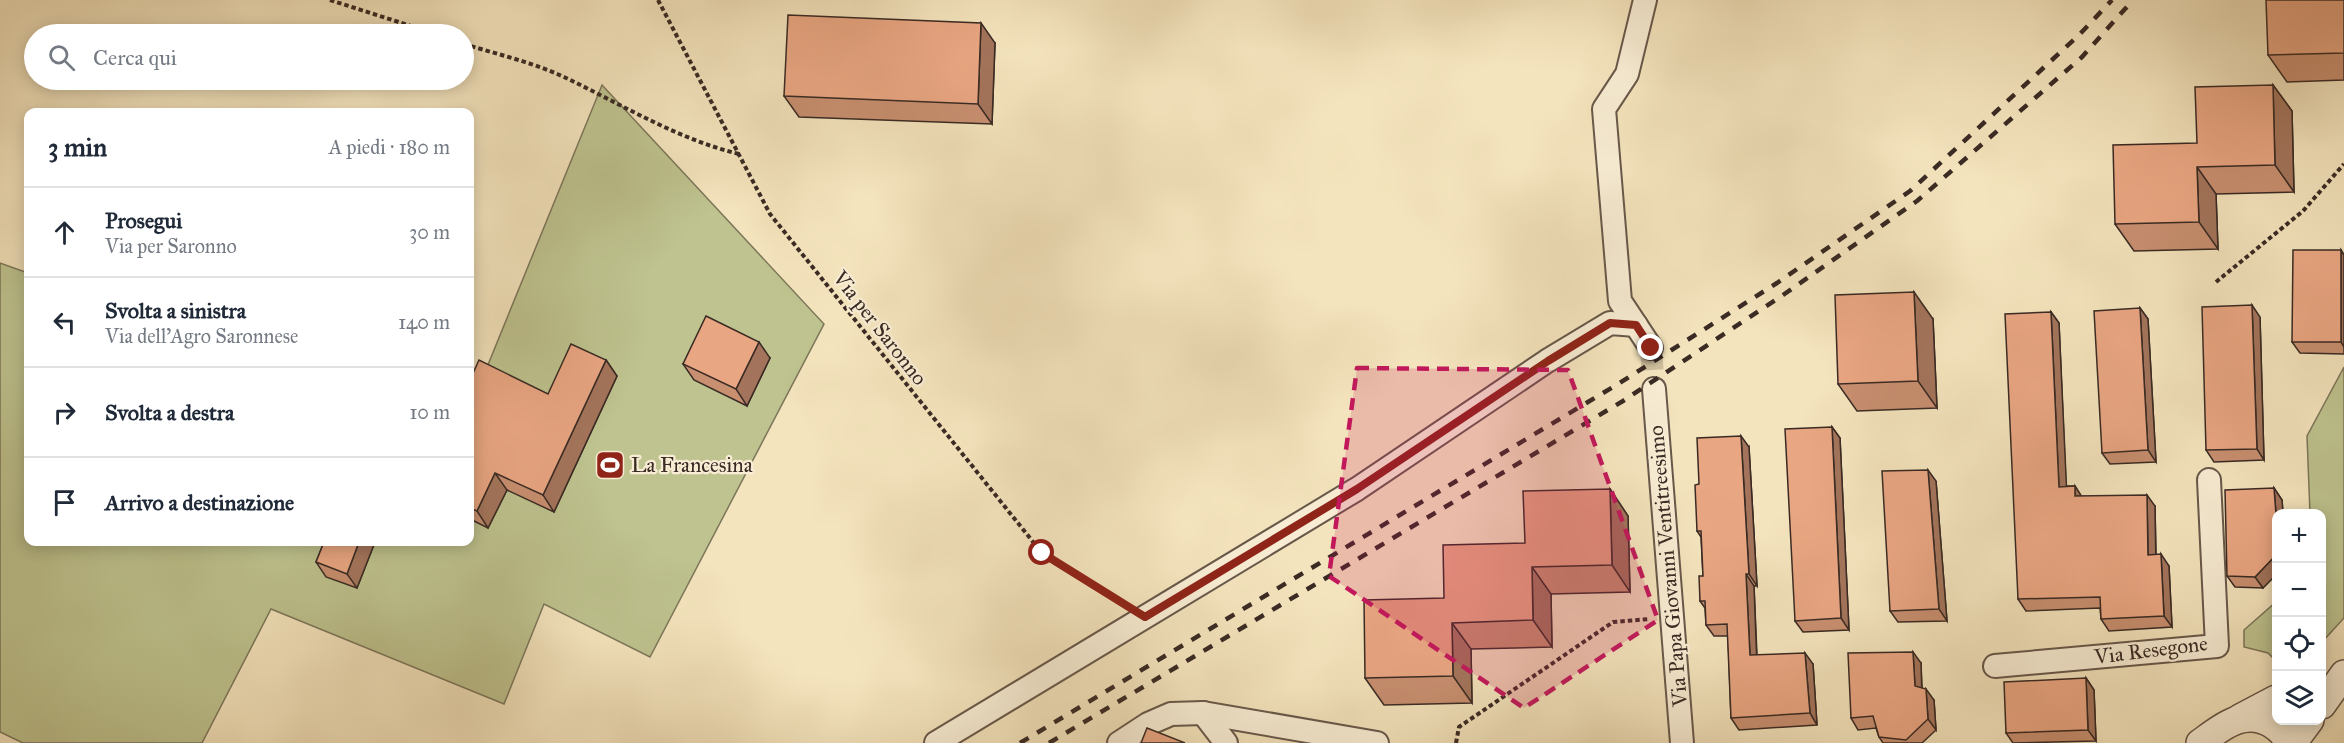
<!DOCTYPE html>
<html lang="it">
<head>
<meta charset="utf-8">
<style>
  :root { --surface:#fff; --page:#f2f2f3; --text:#1f2937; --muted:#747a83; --line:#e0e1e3 }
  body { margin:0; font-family:"IM FELL Great Primer",serif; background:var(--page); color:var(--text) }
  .controls { position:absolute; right:18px; bottom:18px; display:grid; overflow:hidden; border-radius:12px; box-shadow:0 3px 15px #0003 }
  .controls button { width:54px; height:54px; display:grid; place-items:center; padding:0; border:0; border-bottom:2px solid var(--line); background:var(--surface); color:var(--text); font:30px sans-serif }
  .stop { position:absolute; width:18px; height:18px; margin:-14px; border:4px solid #8f2418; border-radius:50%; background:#fff }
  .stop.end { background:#8f2418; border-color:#fff; box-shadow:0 2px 6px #0008 }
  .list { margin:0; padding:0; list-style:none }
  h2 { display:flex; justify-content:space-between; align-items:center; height:78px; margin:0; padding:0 24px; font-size:26px }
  h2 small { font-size:20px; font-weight:400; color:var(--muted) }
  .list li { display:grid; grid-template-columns:39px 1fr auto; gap:18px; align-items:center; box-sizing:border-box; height:90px; padding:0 24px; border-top:2px solid var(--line) }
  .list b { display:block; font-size:22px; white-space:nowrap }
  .list p { margin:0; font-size:20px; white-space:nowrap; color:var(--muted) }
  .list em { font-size:20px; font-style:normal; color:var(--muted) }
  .icon { flex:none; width:33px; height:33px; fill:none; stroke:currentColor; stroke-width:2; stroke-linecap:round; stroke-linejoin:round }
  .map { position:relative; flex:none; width:2344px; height:743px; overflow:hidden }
  .search { position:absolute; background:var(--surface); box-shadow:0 3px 15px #0003; left:24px; top:24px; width:450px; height:66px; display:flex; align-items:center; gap:15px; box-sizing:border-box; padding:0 21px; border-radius:33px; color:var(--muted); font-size:22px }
  .panel { position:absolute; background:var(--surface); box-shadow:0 3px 15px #0003; left:24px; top:108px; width:450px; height:438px; border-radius:12px }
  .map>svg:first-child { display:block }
  .green { fill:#bec38f; stroke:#7c765a; stroke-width:1.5 }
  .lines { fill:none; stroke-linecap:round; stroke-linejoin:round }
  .minor-tunnel { stroke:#cfbf9e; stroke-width:22; stroke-dasharray:22 11; stroke-linecap:butt }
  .minor-casing { stroke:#68584a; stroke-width:26 }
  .tertiary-casing { stroke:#68584a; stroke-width:30 }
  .path { stroke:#392a24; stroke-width:4; stroke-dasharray:4.5 3; stroke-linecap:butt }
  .minor { stroke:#f8edd4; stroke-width:22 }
  .tertiary { stroke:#f8edd4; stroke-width:27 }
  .rail { stroke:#392a24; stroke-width:4.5; stroke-dasharray:10 10; stroke-linecap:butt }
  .wall { fill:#c88f70; stroke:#392a24; stroke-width:1.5 }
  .shaded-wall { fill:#a3745b; stroke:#392a24; stroke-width:1.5 }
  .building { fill:#e9a682; stroke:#392a24; stroke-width:1.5 }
  .route { stroke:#8f2418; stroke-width:8 }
  .marked { fill:#c2185b; fill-opacity:0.2; stroke:#c2185b; stroke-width:4.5; stroke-dasharray:12 8; stroke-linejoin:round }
  .labels { text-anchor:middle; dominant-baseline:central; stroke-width:4.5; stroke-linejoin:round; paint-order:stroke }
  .street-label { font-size:21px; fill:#392a24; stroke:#f8edd4 }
  .poi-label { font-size:21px; fill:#392a24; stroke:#f8edd4; text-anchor:start }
</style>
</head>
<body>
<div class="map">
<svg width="2344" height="743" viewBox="0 0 2344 743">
  <rect width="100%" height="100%" fill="#f4e4bd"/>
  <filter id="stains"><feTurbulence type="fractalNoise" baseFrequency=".00333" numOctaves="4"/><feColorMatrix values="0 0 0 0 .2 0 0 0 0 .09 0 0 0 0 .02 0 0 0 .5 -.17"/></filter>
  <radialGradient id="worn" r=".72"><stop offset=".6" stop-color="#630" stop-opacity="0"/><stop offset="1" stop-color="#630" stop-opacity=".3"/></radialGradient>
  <g class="green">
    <path d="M602 85 824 324 650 657 544 604 504 704 271 609 202 743H23L0 732V263L28 273V542H470V389L485 372Z"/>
    <path d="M2344 367V618L2322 642V514L2310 513 2307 436Z"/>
    <path d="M2276 602V661L2268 653 2244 647V630Z"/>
  </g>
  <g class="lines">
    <path class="minor-tunnel" d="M1651 348 1654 389"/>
    <g class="minor-casing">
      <g id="minor">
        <path d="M1645 0 1627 74 1604 109 1620 301 1651 348"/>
        <path d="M1654 389 1682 743"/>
        <path d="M1995 666 2217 646 2209 480"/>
        <path d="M1203 713 1226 743"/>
        <path d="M936 743 1357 489 1547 361 1610 323 1636 325"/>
        <path d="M1119 743 1148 724 1171 714 1203 713 1377 743"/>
      </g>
    </g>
    <g class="tertiary-casing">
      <g id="tertiary">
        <path d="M2322 705 2344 674"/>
        <path d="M2240 718 2276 699"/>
        <path d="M2200 743C2222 727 2245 707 2273 725 2280 730 2285 734 2287 743"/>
        <path d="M2293 743 2310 720"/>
      </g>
    </g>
    <g class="path">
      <path d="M330 0 436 34"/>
      <path d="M658 0 770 214 1042 553 1122 602"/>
      <path d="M464 44C496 54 532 62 564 77 621 104 677 139 739 154"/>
      <path d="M2216 282 2303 211 2344 164"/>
      <path d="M1456 743 1459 727 1613 622 1650 619"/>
    </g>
    <use href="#minor" class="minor"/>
    <use href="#tertiary" class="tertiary"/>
    <g class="rail">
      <path d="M1020 743 1618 384 1777 283 1910 191 2079 35 2112 0"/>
      <path d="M1049 743 1623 401 1783 295 1917 201 2082 57 2133 0"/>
    </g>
  </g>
  <g class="wall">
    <path d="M2344 0V80L2287 82 2268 55Z"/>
    <path d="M995 43 992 124 799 117 784 96Z"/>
    <path d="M2273 85 2292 111 2294 192 2216 194 2218 249 2134 251 2115 224 2197 143Z"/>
    <path d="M2341 250 2344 255V354L2300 353 2292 342Z"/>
    <path d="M2140 308 2148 319 2156 462 2110 464 2102 453Z"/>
    <path d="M2051 312 2059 323 2066 486H2075L2081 496 2155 506 2156 555 2169 566 2172 627 2109 631 2101 619 2100 608 2026 611 2018 599Z"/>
    <path d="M2260 317 2264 460 2214 462 2206 450Z"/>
    <path d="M1933 319 1937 408 1857 411 1838 384Z"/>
    <path d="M770 358 747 406 694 380 683 364Z"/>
    <path d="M606 360 617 376 554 512 507 490 488 528 470 519V380L548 394Z"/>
    <path d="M1832 427 1840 438 1849 630 1803 632 1795 621Z"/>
    <path d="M1749 447 1757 586H1754L1757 655 1813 664 1817 725 1739 730 1731 718 1728 636H1714L1706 625 1705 608 1700 601 1703 576 1701 537 1697 531Z"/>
    <path d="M1936 481 1947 621 1898 622 1890 611Z"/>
    <path d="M2274 488 2282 500 2283 513H2277L2263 588 2235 587 2227 576Z"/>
    <path d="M1610 489 1628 516 1630 592 1551 594 1552 647 1471 649 1472 703 1384 705 1365 678 1444 598 1525 543Z"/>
    <path d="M324 542H375L357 588 326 577 316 562Z"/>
    <path d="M1921 663 1922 688 1934 700 1936 730 1922 743H1883L1879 737 1876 728 1858 730 1851 718Z"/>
    <path d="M2086 678 2094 690 2096 741 2013 743 2006 733Z"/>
  </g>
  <g class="shaded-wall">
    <path d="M981 23 995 43 992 124 978 104Z"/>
    <path d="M2273 85 2292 111 2294 192 2275 165Z"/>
    <path d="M2197 167 2216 194 2218 249 2199 222Z"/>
    <path d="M2341 250 2344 255V347L2341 342Z"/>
    <path d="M1914 292 1933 319 1937 408 1918 381Z"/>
    <path d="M2252 305 2260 317 2264 460 2257 449Z"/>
    <path d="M2140 308 2148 319 2156 462 2148 450Z"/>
    <path d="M2051 312 2059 323 2067 498 2059 487Z"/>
    <path d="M759 342 770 358 747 406 736 389Z"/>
    <path d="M606 360 617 376 554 512 543 495Z"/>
    <path d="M1832 427 1840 438 1849 630 1841 618Z"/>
    <path d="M1741 436 1749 447 1757 586 1749 574Z"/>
    <path d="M1928 470 1936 481 1947 621 1939 609Z"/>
    <path d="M495 473 507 490 488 528 477 511Z"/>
    <path d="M2075 486 2082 497 2075 496Z"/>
    <path d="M2274 488 2282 500 2283 513H2277V527Z"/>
    <path d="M1610 489 1628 516 1630 592 1612 565Z"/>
    <path d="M2147 495 2155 506 2156 566 2148 555Z"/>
    <path d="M359 542H375L357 588 347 574Z"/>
    <path d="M2161 554 2169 566 2172 627 2164 616Z"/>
    <path d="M2277 554V574L2263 588 2255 577Z"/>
    <path d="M1532 567 1551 594 1552 647 1533 620Z"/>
    <path d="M1746 574 1754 586 1757 666 1750 655Z"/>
    <path d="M1452 623 1471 649 1472 703 1453 676Z"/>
    <path d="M1913 652 1921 663 1922 697 1915 686Z"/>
    <path d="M1805 653 1813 664 1817 725 1810 713Z"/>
    <path d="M2086 678 2094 690 2096 741 2088 730Z"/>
    <path d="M1926 689 1934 700 1936 730 1928 719Z"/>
  </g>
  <g class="building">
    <path d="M2266 0H2344V53L2268 55Z"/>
    <path d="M788 15 981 23 978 104 784 96Z"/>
    <path d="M2273 85 2275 165 2197 167 2199 222 2115 224 2113 145 2197 143 2195 87Z"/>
    <path d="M2293 250H2341V342H2292Z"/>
    <path d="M1914 292 1918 381 1838 384 1835 295Z"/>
    <path d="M2252 305 2257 449 2206 450 2202 307Z"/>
    <path d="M2140 308 2148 450 2102 453 2094 311Z"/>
    <path d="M2051 312 2059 487 2075 486V496L2147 495 2148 555 2161 554 2164 616 2101 619 2100 597 2018 599 2005 314Z"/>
    <path d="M706 316 759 342 736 389 683 364Z"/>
    <path d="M571 344 606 360 543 495 495 473 477 511 470 508V380L479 360 548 394Z"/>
    <path d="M1832 427 1841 618 1795 621 1785 429Z"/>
    <path d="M1741 436 1749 574H1746L1750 655 1805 653 1810 713 1731 718 1727 624 1706 625 1705 601H1700L1699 576H1703L1701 531H1697L1695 485 1699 484 1697 438Z"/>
    <path d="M1928 470 1939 609 1890 611 1882 471Z"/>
    <path d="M2274 488 2277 527V554L2255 577 2227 576 2225 490Z"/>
    <path d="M1610 489 1612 565 1532 567 1533 620 1452 623 1453 676 1365 678 1364 600 1444 598 1443 545 1525 543 1523 491Z"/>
    <path d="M324 542H359L347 574 316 562Z"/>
    <path d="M1913 652 1915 686 1926 689 1928 719 1906 740 1879 737 1873 716 1851 718 1848 653Z"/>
    <path d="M2086 678 2088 730 2006 733 2004 682Z"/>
    <path d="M1147 728 1185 743H1141Z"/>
  </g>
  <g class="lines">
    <path class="route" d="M1042 553 1145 617 1357 489 1548 361 1610 323 1636 325 1651 348"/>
  </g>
  <path class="marked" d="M1357 368 1568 370 1658 620 1524 708 1329 576Z"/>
  <defs>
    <g id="stadium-square" transform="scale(1.5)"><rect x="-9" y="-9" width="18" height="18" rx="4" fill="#8f2418" stroke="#f8edd4"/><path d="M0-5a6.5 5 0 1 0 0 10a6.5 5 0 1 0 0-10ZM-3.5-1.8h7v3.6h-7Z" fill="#fff"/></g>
  </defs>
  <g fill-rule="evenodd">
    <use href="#stadium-square" x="610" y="465"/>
  </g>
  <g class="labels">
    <g class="street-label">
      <text transform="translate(880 328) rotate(52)">Via per Saronno</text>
      <text transform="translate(1668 566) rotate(-95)">Via Papa Giovanni Ventitreesimo</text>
      <text transform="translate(2151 650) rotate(-7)">Via Resegone</text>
    </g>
    <g class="poi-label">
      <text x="631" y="465">La Francesina</text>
    </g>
  </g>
  <rect width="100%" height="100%" filter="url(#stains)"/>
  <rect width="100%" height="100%" fill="url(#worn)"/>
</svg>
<div class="controls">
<button>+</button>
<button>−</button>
<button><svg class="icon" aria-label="locate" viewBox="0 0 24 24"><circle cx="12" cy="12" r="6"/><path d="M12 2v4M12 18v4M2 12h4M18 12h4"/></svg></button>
<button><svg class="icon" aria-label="layers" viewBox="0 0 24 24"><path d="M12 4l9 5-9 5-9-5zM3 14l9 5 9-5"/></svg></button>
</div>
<div class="stop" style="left:1042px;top:553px"></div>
<div class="stop end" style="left:1651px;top:348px"></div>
<div class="search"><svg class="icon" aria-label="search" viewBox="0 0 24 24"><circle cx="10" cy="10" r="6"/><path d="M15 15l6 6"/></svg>Cerca qui</div>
<section class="panel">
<h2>3 min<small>A piedi · 180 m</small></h2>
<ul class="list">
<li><svg class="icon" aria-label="ahead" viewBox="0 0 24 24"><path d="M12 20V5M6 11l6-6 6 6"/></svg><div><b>Prosegui</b><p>Via per Saronno</p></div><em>30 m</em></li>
<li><svg class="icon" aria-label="left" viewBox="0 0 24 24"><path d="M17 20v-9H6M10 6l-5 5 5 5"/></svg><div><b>Svolta a sinistra</b><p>Via dell'Agro Saronnese</p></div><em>140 m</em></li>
<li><svg class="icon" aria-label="right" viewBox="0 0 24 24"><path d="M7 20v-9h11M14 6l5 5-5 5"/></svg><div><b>Svolta a destra</b></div><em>10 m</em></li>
<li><svg class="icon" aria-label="arrive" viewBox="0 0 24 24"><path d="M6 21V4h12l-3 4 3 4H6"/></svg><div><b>Arrivo a destinazione</b></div></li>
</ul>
</section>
</div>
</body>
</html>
